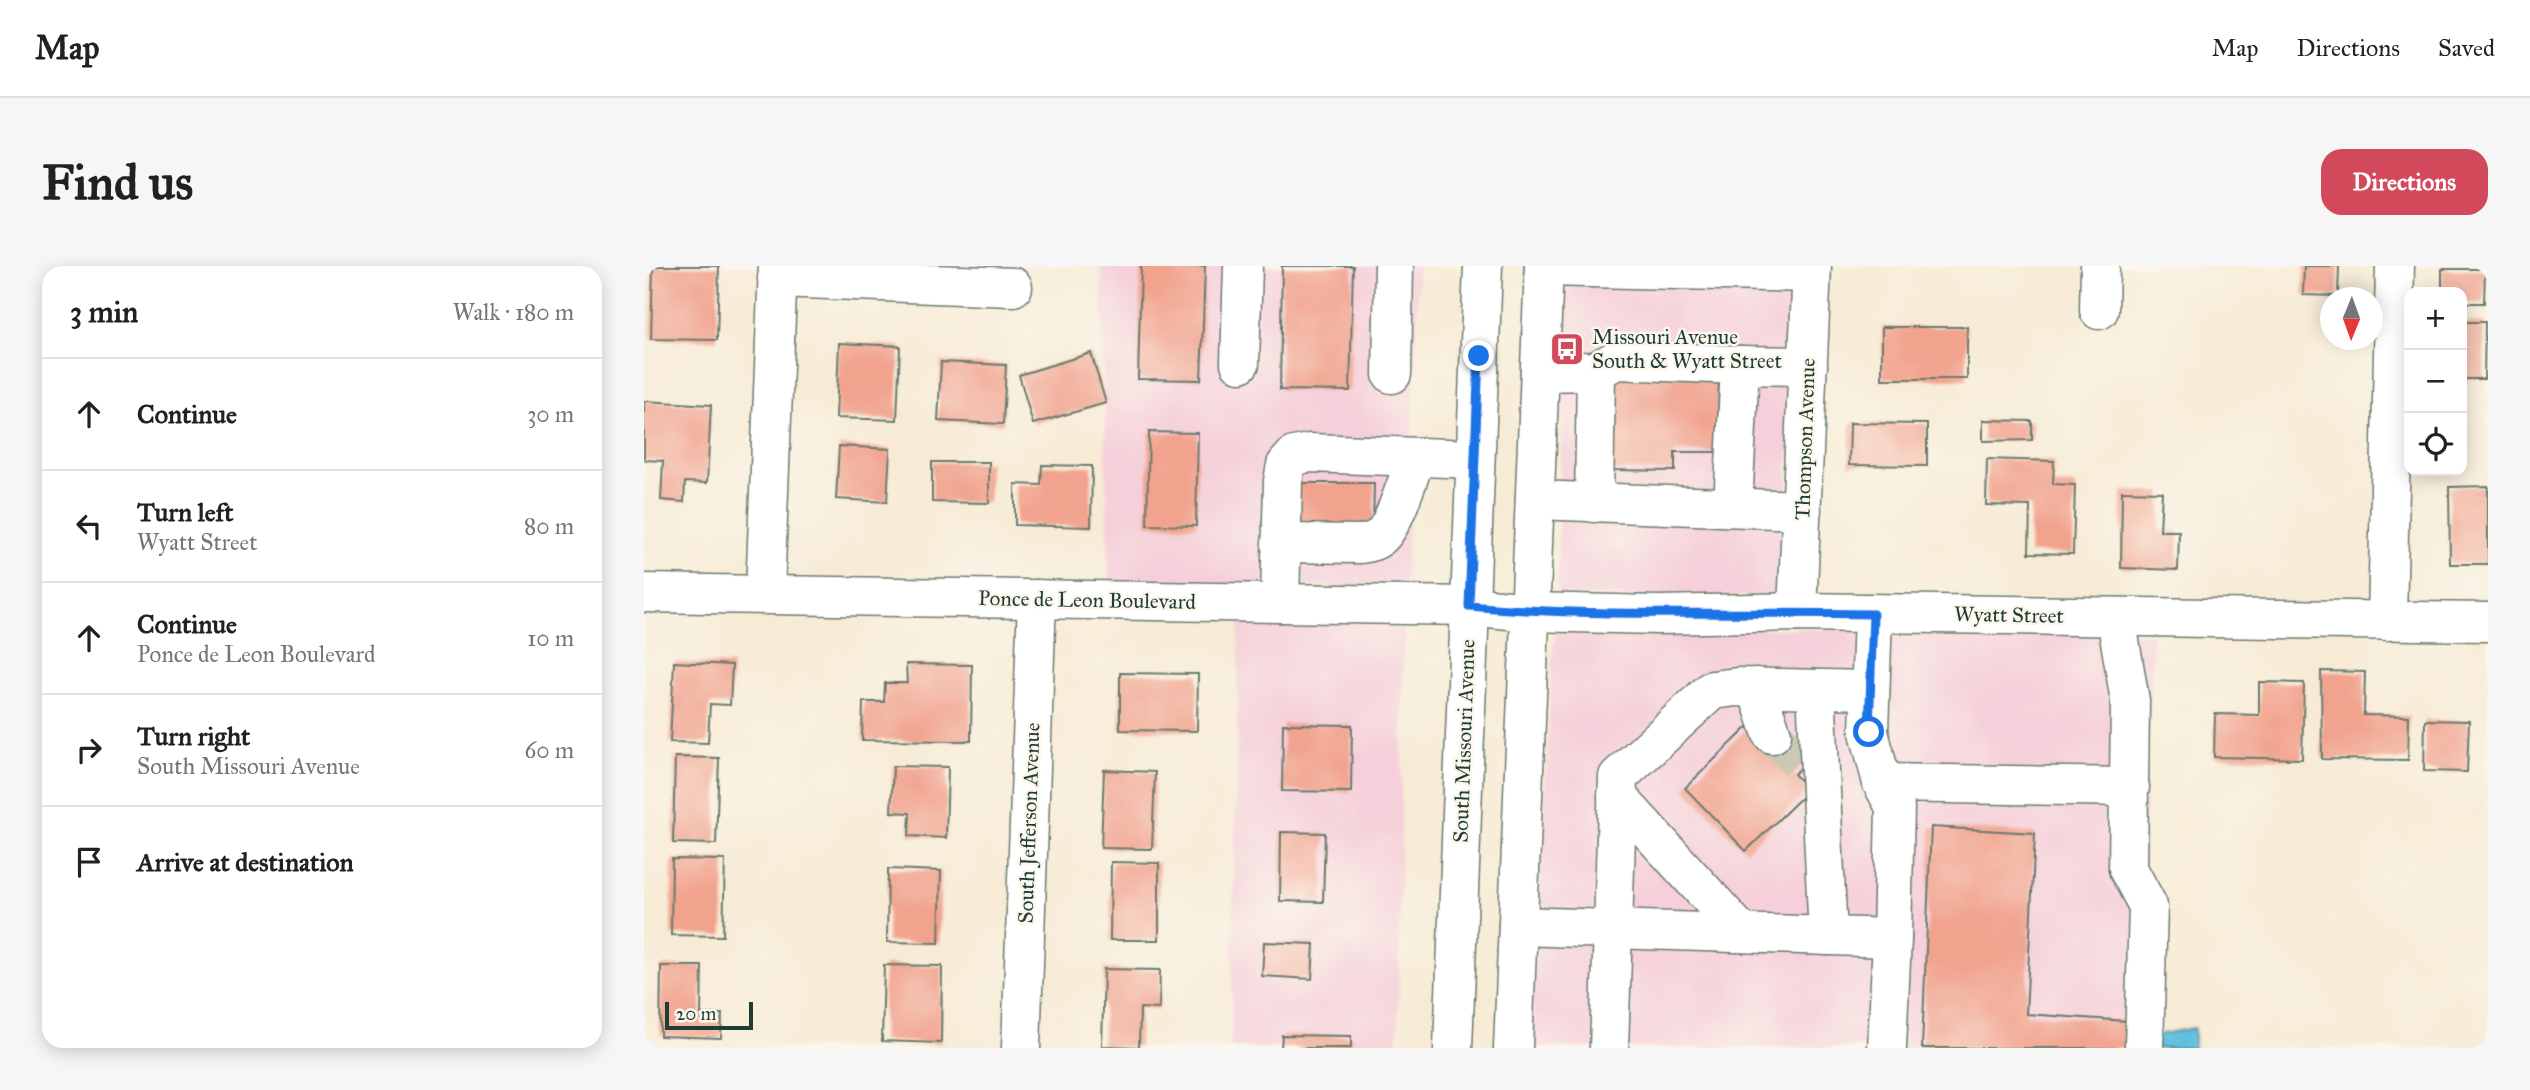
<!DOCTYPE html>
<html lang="en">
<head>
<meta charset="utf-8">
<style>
  :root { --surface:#fff; --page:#f6f6f6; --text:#202124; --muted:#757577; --line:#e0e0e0; --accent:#d1495b }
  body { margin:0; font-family:"IM FELL Great Primer",serif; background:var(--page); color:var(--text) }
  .controls { position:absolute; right:21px; top:21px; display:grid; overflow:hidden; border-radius:14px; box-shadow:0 4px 18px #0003 }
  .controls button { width:63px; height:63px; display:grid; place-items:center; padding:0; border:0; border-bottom:2px solid var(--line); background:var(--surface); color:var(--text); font:35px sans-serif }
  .compass { position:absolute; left:1676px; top:21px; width:63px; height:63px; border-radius:50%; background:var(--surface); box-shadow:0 4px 18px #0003; rotate:181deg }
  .scale { position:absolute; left:21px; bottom:18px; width:88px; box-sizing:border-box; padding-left:7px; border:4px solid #1f3d34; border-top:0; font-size:19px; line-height:24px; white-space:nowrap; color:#1f3d34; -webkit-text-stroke:5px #fbf7ec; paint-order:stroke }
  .stop { position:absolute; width:21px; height:21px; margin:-16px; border:5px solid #1a73e8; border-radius:50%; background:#fff }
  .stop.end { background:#1a73e8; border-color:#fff; box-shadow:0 2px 7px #0008 }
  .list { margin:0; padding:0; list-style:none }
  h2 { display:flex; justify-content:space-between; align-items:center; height:91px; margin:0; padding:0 28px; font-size:30px }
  h2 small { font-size:23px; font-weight:400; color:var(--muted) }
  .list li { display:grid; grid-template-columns:46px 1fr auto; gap:21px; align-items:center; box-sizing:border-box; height:112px; padding:0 28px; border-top:2px solid var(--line) }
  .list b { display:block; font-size:26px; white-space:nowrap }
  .list p { margin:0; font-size:23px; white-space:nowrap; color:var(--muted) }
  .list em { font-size:23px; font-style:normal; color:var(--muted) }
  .icon { flex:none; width:38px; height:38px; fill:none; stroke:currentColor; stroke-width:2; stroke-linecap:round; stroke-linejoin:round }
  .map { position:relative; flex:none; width:1844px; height:782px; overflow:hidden; border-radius:21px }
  header { display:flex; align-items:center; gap:42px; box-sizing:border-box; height:98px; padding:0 35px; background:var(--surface); border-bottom:2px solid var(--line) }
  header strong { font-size:33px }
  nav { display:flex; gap:38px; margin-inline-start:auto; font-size:24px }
  .intro { display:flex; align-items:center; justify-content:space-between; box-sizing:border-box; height:168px; padding:0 42px }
  h1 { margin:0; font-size:49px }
  .button { padding:18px 32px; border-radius:21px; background:var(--accent); color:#fff; font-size:24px; font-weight:700 }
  main { display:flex; gap:42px; padding:0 42px }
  aside { flex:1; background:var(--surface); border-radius:21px; box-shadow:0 4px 18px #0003 }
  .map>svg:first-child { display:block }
  .built { fill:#f5cfd9 }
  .water { fill:#60bfde; stroke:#407e89; stroke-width:2 }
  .building { fill:#f1a38e }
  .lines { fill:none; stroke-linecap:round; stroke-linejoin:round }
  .minor-tunnel { stroke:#ccc8b6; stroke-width:38; stroke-dasharray:38 19; stroke-linecap:butt }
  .minor-casing { stroke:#6b7a6d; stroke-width:41 }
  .major-casing { stroke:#6b7a6d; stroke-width:41 }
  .minor { stroke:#fff; stroke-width:38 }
  .major { stroke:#fff; stroke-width:38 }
  .route { stroke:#1a73e8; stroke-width:9 }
  .labels { text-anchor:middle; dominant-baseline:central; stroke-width:5; stroke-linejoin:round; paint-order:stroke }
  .poi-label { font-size:21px; fill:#1f3d34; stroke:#fbf7ec; text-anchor:start }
  .street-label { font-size:21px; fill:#1f3d34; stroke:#fbf7ec }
</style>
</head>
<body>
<header>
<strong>Map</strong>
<nav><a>Map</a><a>Directions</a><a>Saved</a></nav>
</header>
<div class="intro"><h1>Find us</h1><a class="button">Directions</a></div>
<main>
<aside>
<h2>3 min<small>Walk · 180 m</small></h2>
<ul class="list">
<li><svg class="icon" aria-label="ahead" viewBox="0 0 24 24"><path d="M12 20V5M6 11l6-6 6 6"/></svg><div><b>Continue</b></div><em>30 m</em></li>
<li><svg class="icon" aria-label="left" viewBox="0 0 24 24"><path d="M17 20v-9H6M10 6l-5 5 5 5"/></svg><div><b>Turn left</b><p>Wyatt Street</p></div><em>80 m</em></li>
<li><svg class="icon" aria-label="ahead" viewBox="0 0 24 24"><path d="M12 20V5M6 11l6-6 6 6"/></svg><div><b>Continue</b><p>Ponce de Leon Boulevard</p></div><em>10 m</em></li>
<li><svg class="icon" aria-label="right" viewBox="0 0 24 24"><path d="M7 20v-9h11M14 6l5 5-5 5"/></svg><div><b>Turn right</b><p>South Missouri Avenue</p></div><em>60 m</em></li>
<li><svg class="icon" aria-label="arrive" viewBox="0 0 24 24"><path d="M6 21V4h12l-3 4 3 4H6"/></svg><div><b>Arrive at destination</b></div></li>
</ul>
</aside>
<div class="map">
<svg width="1844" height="782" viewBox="0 0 1844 782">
  <rect width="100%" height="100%" fill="#fbf7ec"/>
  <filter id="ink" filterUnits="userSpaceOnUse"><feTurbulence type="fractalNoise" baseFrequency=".0143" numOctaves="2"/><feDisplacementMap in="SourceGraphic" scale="14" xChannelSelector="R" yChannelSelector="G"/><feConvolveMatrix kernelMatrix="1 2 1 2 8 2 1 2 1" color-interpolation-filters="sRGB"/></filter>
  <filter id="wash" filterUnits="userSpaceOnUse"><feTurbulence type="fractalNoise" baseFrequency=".00686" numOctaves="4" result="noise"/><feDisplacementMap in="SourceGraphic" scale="28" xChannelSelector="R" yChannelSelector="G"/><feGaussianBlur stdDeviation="1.57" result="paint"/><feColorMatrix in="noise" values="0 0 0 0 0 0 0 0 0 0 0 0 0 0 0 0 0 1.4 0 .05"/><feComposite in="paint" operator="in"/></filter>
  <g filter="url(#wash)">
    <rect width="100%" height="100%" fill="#f7ebd6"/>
    <g class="built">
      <path d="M457 0H775L761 322 465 317Z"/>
      <path d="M922 0H1153L1139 329 1014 332 913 329Z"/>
      <path d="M595 353 760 356 754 782H587Z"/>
      <path d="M911 363H1153L1509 368 1500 572 1511 782H886L909 378H911Z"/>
    </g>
    <path class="water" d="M1550 762V782H1511L1512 769Z"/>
    <g id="blocks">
      <g class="building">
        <path d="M9 0H75L73 74 7 73Z"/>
        <path d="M497 0H561L557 114 494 113Z"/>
        <path d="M638 0H709L706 125 636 124Z"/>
        <path d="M1660 0H1695L1694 30 1659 29Z"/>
        <path d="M1798 3H1841L1840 37H1818V26H1798Z"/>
        <path d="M1818 56H1841L1840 113H1818Z"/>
        <rect x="1238" y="61" width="85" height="52"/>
        <path d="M195 77 256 80 253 154 192 152Z"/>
        <path d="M447 87 462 137 389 158 375 109Z"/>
        <path d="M297 96 362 99 359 158 294 155Z"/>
        <path d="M969 105 1075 107 1074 186H1031V205L967 204Z"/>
        <path d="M0 135 67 139 63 217 41 216 40 236 17 234 19 195 0 194Z"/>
        <path d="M1339 154 1388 155V174L1339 175Z"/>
        <path d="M1206 157 1283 158V200L1205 199Z"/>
        <path d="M505 166 554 167 552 260 503 259Z"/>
        <path d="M195 180 246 183 243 236 192 233Z"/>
        <path d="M1343 193 1410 195 1409 218 1431 219 1429 288 1385 287 1386 240 1342 239Z"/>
        <path d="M288 196H345V237L288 236Z"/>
        <path d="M398 199 448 200 447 261 371 259V218L397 219Z"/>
        <path d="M649 217H730L729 267H649Z"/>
        <path d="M1844 220V298H1806L1805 221Z"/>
        <path d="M1478 225 1518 226 1516 265H1535L1534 304 1477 302Z"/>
        <path d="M30 396 88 399 86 439 66 438 64 477 26 476Z"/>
        <path d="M262 398 328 399 327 475 218 474 219 436H240L241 417H263Z"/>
        <path d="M1677 405 1721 406 1720 449 1765 450 1764 494 1678 493Z"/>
        <path d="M476 407 554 408 553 465 476 464Z"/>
        <path d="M1615 416 1660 417 1658 493 1570 491 1571 448 1615 449Z"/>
        <path d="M1781 454 1825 455 1823 506 1780 505Z"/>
        <path d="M639 458 708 459 707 526 638 525Z"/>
        <path d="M1104 461 1120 477 1135 462 1166 493 1150 508 1165 524 1102 585 1041 522Z"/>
        <path d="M31 491 75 492 72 578 29 577Z"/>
        <path d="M249 500 304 501 302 572 265 570 266 547 247 546Z"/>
        <path d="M460 504 511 506 508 583 457 582Z"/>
        <path d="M1287 561 1391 567 1382 748 1483 755 1482 782H1278Z"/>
        <path d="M637 566 681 567 679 636 636 635Z"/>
        <path d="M28 593 81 594 79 670 27 669Z"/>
        <path d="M467 596 515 597V674H466Z"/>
        <path d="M244 603 297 605 295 677 243 676Z"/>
        <path d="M620 676 670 678 668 713 618 710Z"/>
        <path d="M240 699 298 700 297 777 238 775Z"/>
        <path d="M17 700H58L57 748H78L77 772 16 770Z"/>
        <path d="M460 703 516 704 515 743 496 742 495 781 458 780Z"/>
        <path d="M638 769 707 770V782H637Z"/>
      </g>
    </g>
  </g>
  <g filter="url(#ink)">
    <use href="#blocks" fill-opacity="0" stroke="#6b7a6d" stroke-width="2"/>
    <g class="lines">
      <path class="minor-tunnel" d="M1128 468 1159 499"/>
      <g class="minor-casing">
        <g id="minor">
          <path d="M900 1 1167 7"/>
          <path d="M133 12 369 21"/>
          <path d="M1455 44 1456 0"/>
          <path d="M596 97 599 0"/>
          <path d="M896 106 952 105 972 94 1096 99"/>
          <path d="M748 108 750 0"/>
          <path d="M891 234 1158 244"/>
          <path d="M950 237 952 105"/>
          <path d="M1089 241 1096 99 1164 100"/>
          <path d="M637 277 716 278C723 277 730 276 736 271 750 260 765 209 772 191"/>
          <path d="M0 327 825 340 885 346 1014 349 1153 346 1844 356"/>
          <path d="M121 327 134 0"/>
          <path d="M636 337 639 215 642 199 650 190 665 187 831 193"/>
          <path d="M1153 346 1168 0"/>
          <path d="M1472 351 1486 435 1484 603 1504 640 1500 782"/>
          <path d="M1743 355 1751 0"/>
          <path d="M1112 421 1128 468"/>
          <path d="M1172 423 1184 670"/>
          <path d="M1238 517 1486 521"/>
          <path d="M973 530 1098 667"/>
          <path d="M874 660 1248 672 1251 541 1238 517 1225 466 1229 348"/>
          <path d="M377 782 393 333"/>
          <path d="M965 782 974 511 1068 424 1093 421 1226 424"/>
          <path d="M1243 782 1248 672"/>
        </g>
      </g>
      <g class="major-casing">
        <g id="major">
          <path d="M809 782 839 0"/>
          <path d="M869 782 900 0"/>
        </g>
      </g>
      <use href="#minor" class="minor"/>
      <use href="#major" class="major"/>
    </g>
  </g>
  <g class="lines" filter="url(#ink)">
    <path class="route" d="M835 90 825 340C960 352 1094 345 1229 348L1225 466"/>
  </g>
  <defs>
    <g id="bus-square" transform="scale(1.75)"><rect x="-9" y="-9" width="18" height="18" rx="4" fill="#d1495b" stroke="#fbf7ec"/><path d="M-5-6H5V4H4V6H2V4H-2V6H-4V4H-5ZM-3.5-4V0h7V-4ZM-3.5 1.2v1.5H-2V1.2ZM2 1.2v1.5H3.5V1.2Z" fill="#fff"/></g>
  </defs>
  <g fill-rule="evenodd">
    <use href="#bus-square" x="923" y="83"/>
  </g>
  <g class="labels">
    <g class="poi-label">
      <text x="948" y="71">Missouri Avenue<tspan x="948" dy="24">South &amp; Wyatt Street</tspan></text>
    </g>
    <g class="street-label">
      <text transform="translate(1161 173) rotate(-88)">Thompson Avenue</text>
      <text transform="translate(443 334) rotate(1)">Ponce de Leon Boulevard</text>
      <text transform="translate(1365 349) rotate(1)">Wyatt Street</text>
      <text transform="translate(820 475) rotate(-88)">South Missouri Avenue</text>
      <text transform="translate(385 557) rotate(-88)">South Jefferson Avenue</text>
    </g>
  </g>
</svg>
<div class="controls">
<button>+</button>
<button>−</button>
<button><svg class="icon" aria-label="locate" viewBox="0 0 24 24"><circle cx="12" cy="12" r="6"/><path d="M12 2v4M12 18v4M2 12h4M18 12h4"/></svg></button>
</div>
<svg class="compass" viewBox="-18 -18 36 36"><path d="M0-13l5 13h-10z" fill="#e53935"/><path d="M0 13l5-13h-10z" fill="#757577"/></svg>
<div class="scale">20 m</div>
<div class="stop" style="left:1225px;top:466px"></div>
<div class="stop end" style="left:835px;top:90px"></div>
</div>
</main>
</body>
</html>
